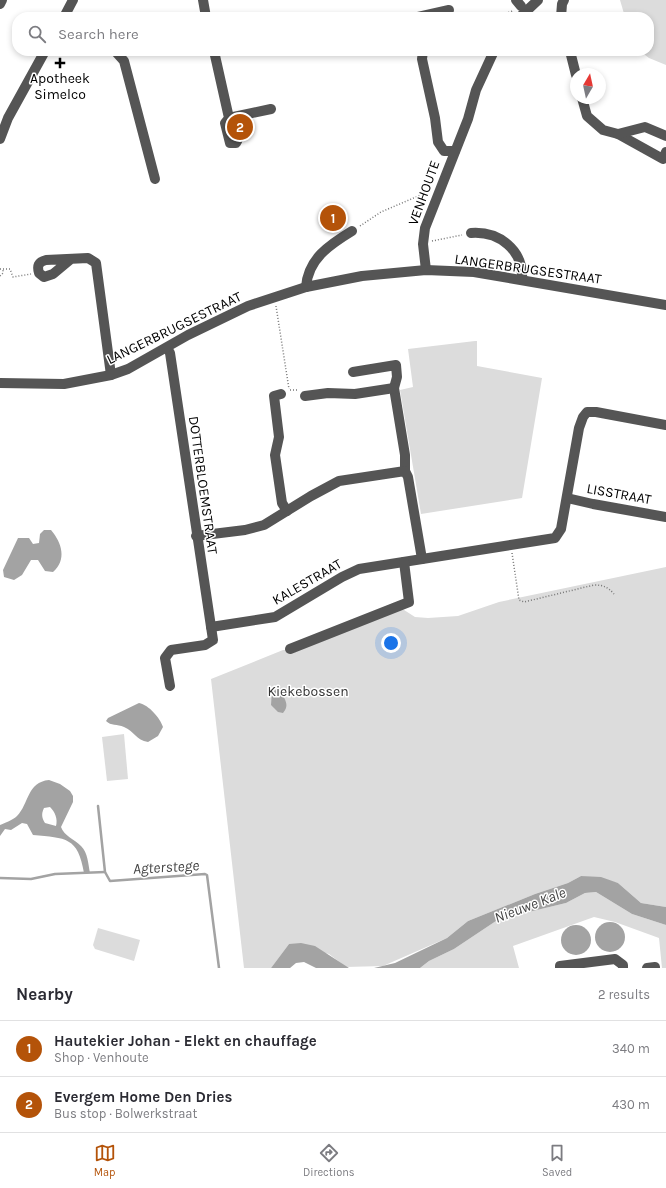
<!DOCTYPE html>
<html lang="en">
<head>
<meta charset="utf-8">
<style>
  :root { --surface:#fff; --page:#f7f7f7; --text:#2b2b33; --muted:#7c7c81; --line:#e1e1e2; --accent:#b45309 }
  body { margin:0; font-family:Karla,sans-serif; background:var(--page); color:var(--text) }
  .compass { position:absolute; left:570px; top:68px; width:36px; height:36px; border-radius:50%; background:var(--surface); box-shadow:0 2px 6px #0003; rotate:9deg }
  .you { position:absolute; left:391px; top:643px; width:14px; height:14px; margin:-10px; border:3px solid #fff; border-radius:50%; background:#1a73e8; box-shadow:0 0 0 6px #1a73e833 }
  .badge { display:grid; place-items:center; width:26px; height:26px; border-radius:50%; background:var(--accent); color:#fff; font-size:13px; font-weight:700 }
  .pin { position:absolute; translate:-50% -50%; border:2px solid #fff; box-shadow:0 1px 4px #0006 }
  .list { margin:0; padding:0; list-style:none }
  h2 { display:flex; justify-content:space-between; align-items:center; height:52px; margin:0; padding:0 16px; font-size:17px }
  h2 small { font-size:13px; font-weight:400; color:var(--muted) }
  .list li { display:grid; grid-template-columns:26px 1fr auto; gap:12px; align-items:center; box-sizing:border-box; height:56px; padding:0 16px; border-top:1px solid var(--line) }
  .list b { display:block; font-size:15px; white-space:nowrap }
  .list p { margin:0; font-size:13px; white-space:nowrap; color:var(--muted) }
  .list em { font-size:13px; font-style:normal; color:var(--muted) }
  .icon { flex:none; width:22px; height:22px; fill:none; stroke:currentColor; stroke-width:2; stroke-linecap:round; stroke-linejoin:round }
  .map { position:relative; flex:none; width:666px; height:968px; overflow:hidden }
  .search { position:absolute; background:var(--surface); box-shadow:0 2px 6px #0003; left:12px; right:12px; top:12px; height:44px; display:flex; align-items:center; gap:10px; box-sizing:border-box; padding:0 14px; border-radius:16px; color:var(--muted); font-size:15px }
  .sheet { height:164px; background:var(--surface) }
  nav { display:flex; justify-content:space-around; align-items:center; box-sizing:border-box; height:56px; border-top:1px solid var(--line); background:var(--surface); font-size:11px; color:var(--muted) }
  nav a { display:grid; justify-items:center; gap:2px }
  nav .on { color:var(--accent) }
  .map>svg:first-child { display:block }
  .green { fill:#dcdcdc }
  .water { fill:#a3a3a3; fill-rule:evenodd }
  .lines { fill:none; stroke-linecap:round; stroke-linejoin:round }
  .stream { stroke:#a3a3a3; stroke-width:2.5 }
  .path { stroke:#777; stroke-width:1.5; stroke-dasharray:1 2; stroke-linecap:butt }
  .minor { stroke:#555; stroke-width:10 }
  .poi-dot { fill:#000; stroke:#fff; stroke-width:1.5 }
  .labels { text-anchor:middle; dominant-baseline:central; stroke-width:3; stroke-linejoin:round; paint-order:stroke }
  .poi-label { font-size:14px; fill:#000; stroke:#fff }
  .street-label { font-size:14px; fill:#000; stroke:#fff }
  .park-label { font-size:14px; fill:#333; stroke:#fff }
  .water-label { font-size:15px; font-style:italic; fill:#444; stroke:#fff }
</style>
</head>
<body>
<div class="map">
<svg width="666" height="968" viewBox="0 0 666 968">
  <rect width="100%" height="100%" fill="#fff"/>
  <g class="green">
    <path d="M620 0H666V65L649 58 640 51H649V17H625Z"/>
    <path d="M475 341H477V366L542 378 522 498 421 514 400 390 413 387 408 349Z"/>
    <path d="M666 567V907L641 903 618 883 581 876 568 883 535 894 468 921 447 938 383 966 346 967 329 954 289 944 271 968H244L211 679 283 650H288L401 608 415 617 428 618 458 616 499 602Z"/>
    <path d="M124 734 128 779 107 781 102 737Z"/>
    <path d="M596 892 632 914 666 925V968H662L659 938 615 922 594 917 513 946 519 968H420L429 961 454 949 499 919 506 920 516 915 566 903 585 893Z"/>
    <path d="M98 928 140 940 134 961 95 949 93 945Z"/>
  </g>
  <g class="water">
    <path d="M44 530H51C62 543 67 560 53 572L45 571 38 560H31L22 575 14 580 4 577 3 570 18 538H29L33 544 39 543 40 534Z"/>
    <path d="M277 690 279 695H283C286 702 289 706 283 713L278 712 271 705 272 691Z"/>
    <path d="M139 703C149 705 160 718 163 727L158 736 148 742C136 740 134 731 124 727 117 724 111 726 106 721L108 718Z"/>
    <path d="M49 780 60 784 70 791 73 796V802L61 827C64 836 74 839 81 846 88 853 88 863 90 873H84C78 837 66 838 33 835L27 824 22 823 11 830 5 829 0 836V825C5 823 13 820 17 816 29 804 27 782 49 780ZM50 807C55 812 58 819 56 826L45 823C42 818 41 814 44 808Z"/>
    <path d="M581 876 601 877 618 883 641 903 666 907V925L632 914 596 892 585 893 566 903 516 915 506 920 499 919 454 949 429 961 420 968H374L395 963 447 938 468 921 535 894 568 883Z"/>
    <circle cx="610" cy="937" r="15"/>
    <circle cx="576" cy="940" r="15"/>
    <path d="M301 943 315 946 349 968H316L304 962 296 963 290 968H271L289 944Z"/>
  </g>
  <g class="lines">
    <g class="stream">
      <path d="M98 806 105 872 110 881 205 874 207 875 219 968"/>
      <path d="M0 878 31 879 55 874 105 872"/>
    </g>
    <g class="path">
      <path d="M494 17 513 11"/>
      <path d="M360 226 381 212 430 191"/>
      <path d="M432 241 462 235"/>
      <path d="M0 269H10L13 277 31 274"/>
      <path d="M0 276 3 273V269"/>
      <path d="M276 306 289 389"/>
      <path d="M290 390H299"/>
      <path d="M512 553 519 600 524 602 594 585C603 585 608 587 614 594"/>
    </g>
    <g class="minor">
      <path d="M203 0 206 17"/>
      <path d="M516 0 521 6"/>
      <path d="M0 4 2 0"/>
      <path d="M64 17 73 0"/>
      <path d="M418 17 449 10"/>
      <path d="M520 17 538 0"/>
      <path d="M561 17 562 4 564 0"/>
      <path d="M115 51 124 61 155 179"/>
      <path d="M214 51 229 118C237 123 242 134 236 143H230L225 123 229 118 271 109"/>
      <path d="M423 51 422 59 435 118 438 142 444 151H455"/>
      <path d="M570 51 576 75"/>
      <path d="M582 98 587 116 603 130 618 134 663 159 666 152"/>
      <path d="M618 134 645 127 666 136"/>
      <path d="M0 139 8 118 45 51"/>
      <path d="M471 233C499 231 524 250 522 280"/>
      <path d="M71 259 53 274 44 277 39 273C37 266 38 262 46 260L88 258 96 263 111 375"/>
      <path d="M426 270 423 244 425 228 468 119 476 90 494 51"/>
      <path d="M306 287C308 259 329 245 352 231"/>
      <path d="M167 348 170 353 213 640 205 645 171 650 165 658 170 686"/>
      <path d="M353 372 396 365 397 377 394 388 405 455V471"/>
      <path d="M0 383 64 384 111 375 128 369 188 335 248 306 306 287 362 276 426 270 474 272 666 305"/>
      <path d="M281 394 274 396 279 437 275 455 282 503 287 511"/>
      <path d="M305 396 328 393 355 394 394 388"/>
      <path d="M567 498 593 504 666 517"/>
      <path d="M196 536 245 530 264 525 311 496 339 481 405 471 408 477 422 559"/>
      <path d="M211 627 275 617 342 577 359 569 555 538 561 529 579 428 583 417 587 412H596L666 425"/>
      <path d="M290 649 409 602 404 562"/>
      <path d="M560 968V966L615 959 623 965V968"/>
      <path d="M647 968 655 967"/>
    </g>
  </g>
  <path class="poi-dot" d="M58 57h4v4h4v4h-4v4h-4v-4h-4v-4h4z"/>
  <g class="labels">
    <g class="poi-label">
      <text x="60" y="78">Apotheek<tspan x="60" dy="16">Simelco</tspan></text>
    </g>
    <g class="street-label">
      <text transform="translate(424 193) rotate(-70)">VENHOUTE</text>
      <text transform="translate(528 269) rotate(8)">LANGERBRUGSESTRAAT</text>
      <text transform="translate(174 328) rotate(-26)">LANGERBRUGSESTRAAT</text>
      <text transform="translate(203 485) rotate(82)">DOTTERBLOEMSTRAAT</text>
      <text transform="translate(619 494) rotate(10)">LISSTRAAT</text>
      <text transform="translate(307 582) rotate(-30)">KALESTRAAT</text>
    </g>
    <g class="park-label">
      <text x="308" y="691">Kiekebossen</text>
    </g>
    <g class="water-label">
      <text transform="translate(166 867) rotate(-3)">Agterstege</text>
      <text transform="translate(530 905) rotate(-21)">Nieuwe Kale</text>
    </g>
  </g>
</svg>
<svg class="compass" viewBox="-18 -18 36 36"><path d="M0-13l5 13h-10z" fill="#e53935"/><path d="M0 13l5-13h-10z" fill="#7c7c81"/></svg>
<div class="you"></div>
<div class="pin badge" style="left:333px;top:218px">1</div>
<div class="pin badge" style="left:240px;top:127px">2</div>
<div class="search"><svg class="icon" aria-label="search" viewBox="0 0 24 24"><circle cx="10" cy="10" r="6"/><path d="M15 15l6 6"/></svg>Search here</div>
</div>
<section class="sheet">
<h2>Nearby<small>2 results</small></h2>
<ul class="list">
<li><span class="badge">1</span><div><b>Hautekier Johan - Elekt en chauffage</b><p>Shop · Venhoute</p></div><em>340 m</em></li>
<li><span class="badge">2</span><div><b>Evergem Home Den Dries</b><p>Bus stop · Bolwerkstraat</p></div><em>430 m</em></li>
</ul>
</section>
<nav>
<a class="on"><svg class="icon" aria-label="map" viewBox="0 0 24 24"><path d="M3 6l6-2 6 2 6-2v14l-6 2-6-2-6 2zM9 4v14M15 6v14"/></svg>Map</a>
<a><svg class="icon" aria-label="directions" viewBox="0 0 24 24"><path d="M12 3l9 9-9 9-9-9zM9 14v-3h6M13 9l2 2-2 2"/></svg>Directions</a>
<a><svg class="icon" aria-label="saved" viewBox="0 0 24 24"><path d="M7 4h10v16l-5-4-5 4z"/></svg>Saved</a>
</nav>
</body>
</html>
